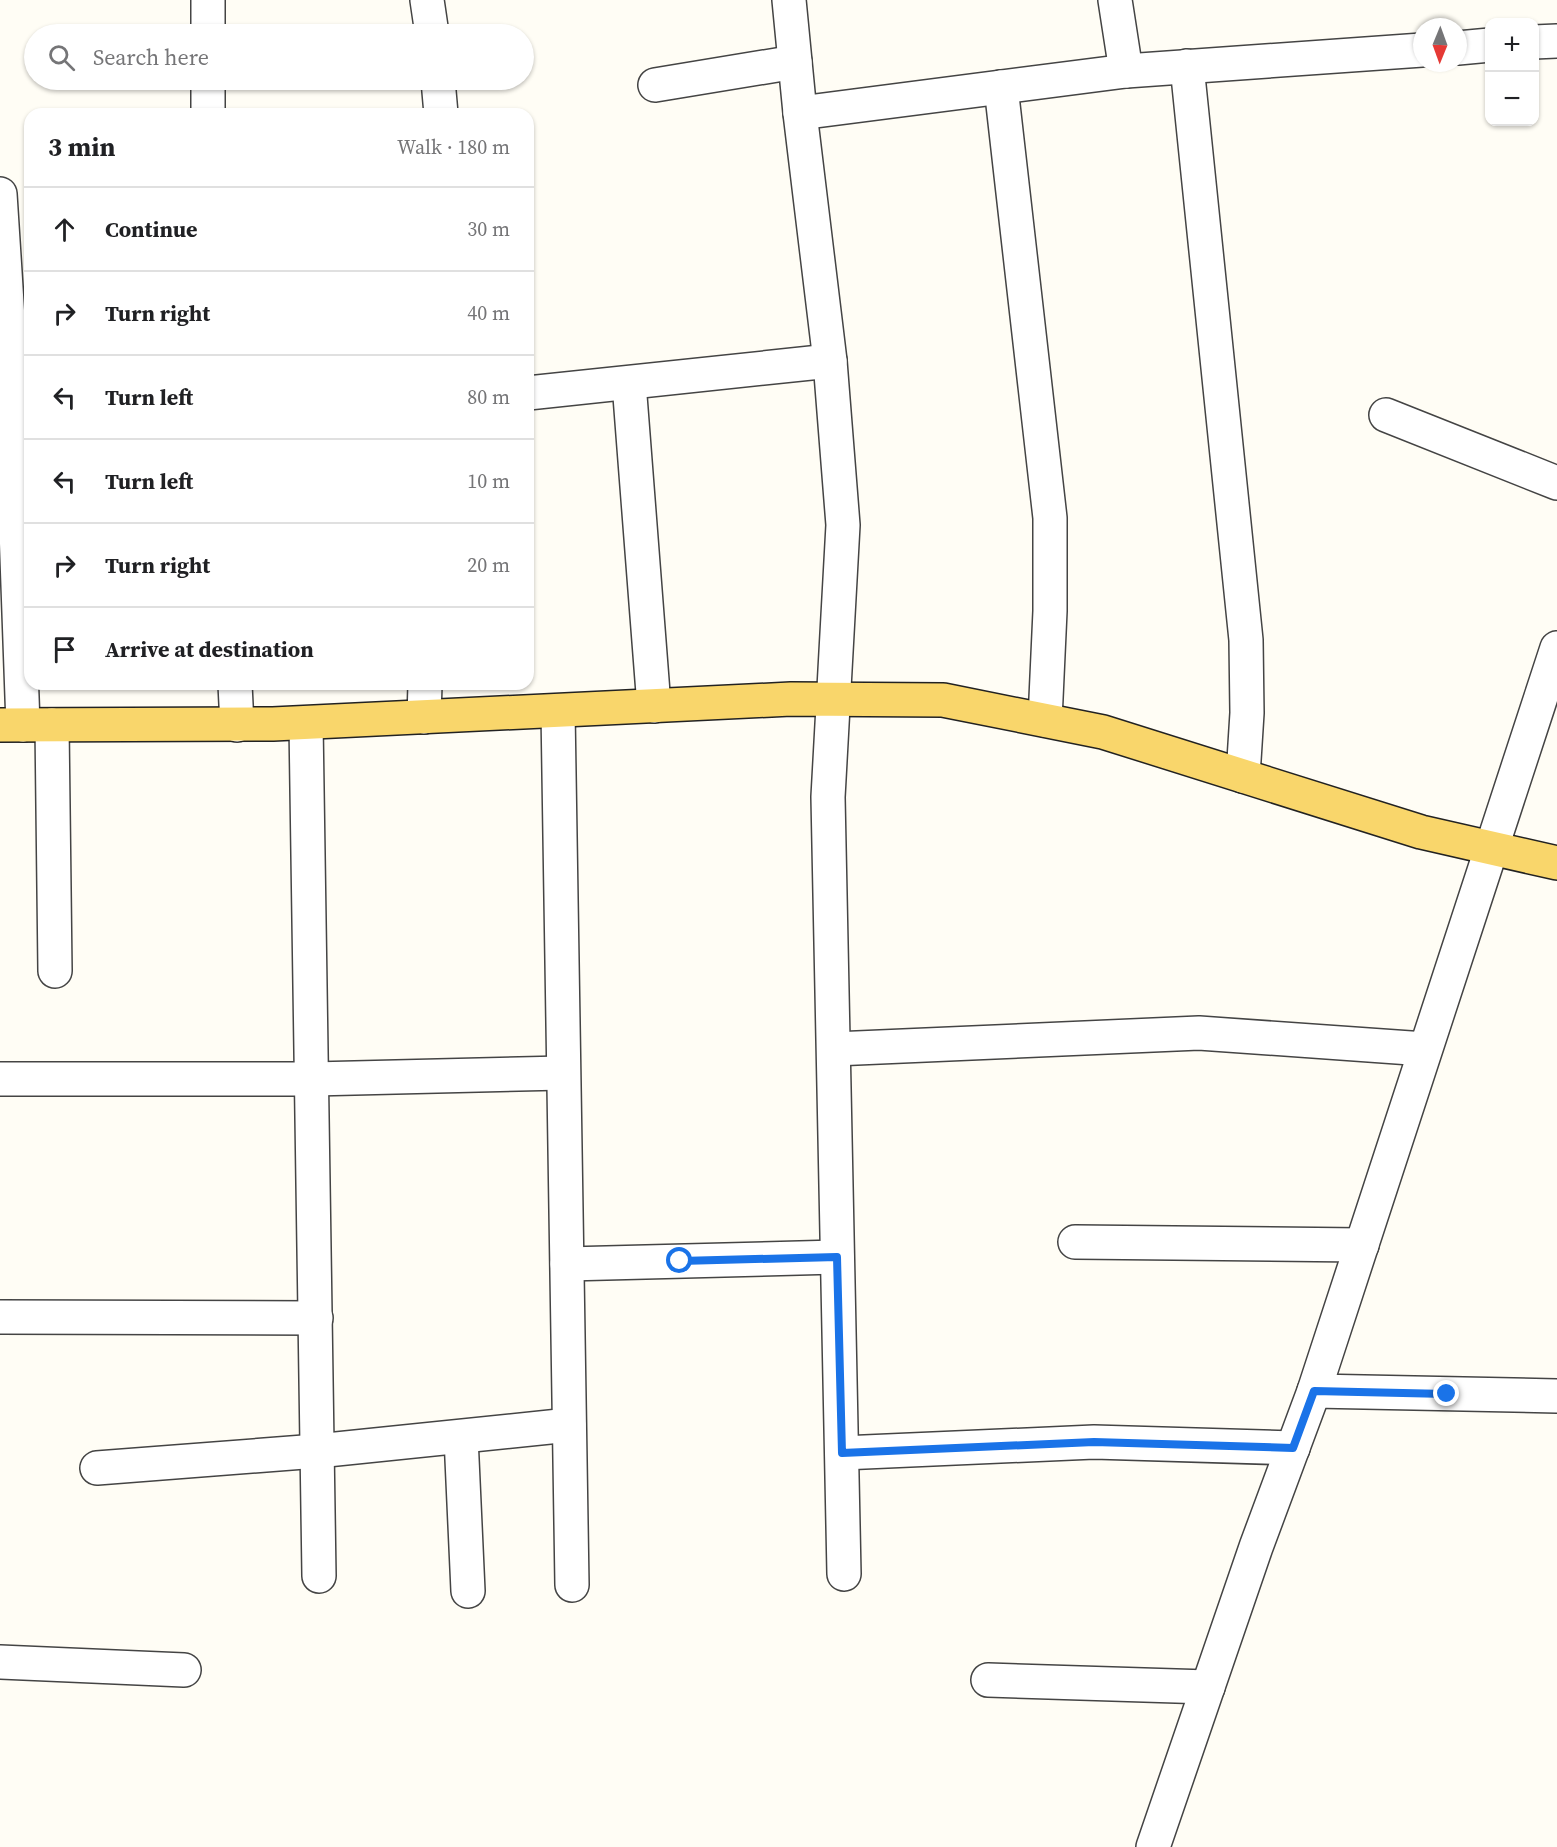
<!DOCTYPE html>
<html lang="en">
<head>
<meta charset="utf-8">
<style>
  :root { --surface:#fff; --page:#f2f2f2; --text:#202124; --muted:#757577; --line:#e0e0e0 }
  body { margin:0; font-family:"Source Serif 4",serif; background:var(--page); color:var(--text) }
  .controls { position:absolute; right:18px; top:18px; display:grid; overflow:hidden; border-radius:12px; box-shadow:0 2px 4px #0004 }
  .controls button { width:54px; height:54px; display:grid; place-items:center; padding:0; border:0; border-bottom:2px solid var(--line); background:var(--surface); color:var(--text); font:30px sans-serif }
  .compass { position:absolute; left:1413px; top:18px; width:54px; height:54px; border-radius:50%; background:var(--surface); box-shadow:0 2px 4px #0004; rotate:181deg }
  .stop { position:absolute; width:18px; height:18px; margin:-14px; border:4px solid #1a73e8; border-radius:50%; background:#fff }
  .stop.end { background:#1a73e8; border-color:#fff; box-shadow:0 2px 6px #0008 }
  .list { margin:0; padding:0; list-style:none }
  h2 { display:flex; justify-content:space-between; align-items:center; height:78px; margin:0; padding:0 24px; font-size:26px }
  h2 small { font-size:20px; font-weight:400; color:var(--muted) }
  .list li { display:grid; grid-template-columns:39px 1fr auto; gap:18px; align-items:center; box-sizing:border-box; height:84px; padding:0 24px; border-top:2px solid var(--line) }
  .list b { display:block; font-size:22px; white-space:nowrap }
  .list em { font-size:20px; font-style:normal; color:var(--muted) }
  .icon { flex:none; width:33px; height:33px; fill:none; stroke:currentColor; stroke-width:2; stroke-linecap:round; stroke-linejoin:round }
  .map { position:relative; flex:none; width:1557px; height:1847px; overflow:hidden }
  .search { position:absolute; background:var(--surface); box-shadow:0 2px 4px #0004; left:24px; top:24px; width:510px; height:66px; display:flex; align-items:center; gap:15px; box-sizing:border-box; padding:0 21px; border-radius:33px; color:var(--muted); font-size:22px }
  .panel { position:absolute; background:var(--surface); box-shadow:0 2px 4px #0004; left:24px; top:108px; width:510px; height:582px; border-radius:18px }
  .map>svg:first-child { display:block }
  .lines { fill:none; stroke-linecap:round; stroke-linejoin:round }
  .minor-casing { stroke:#444; stroke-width:36 }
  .major-casing { stroke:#222; stroke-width:36 }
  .minor { stroke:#fff; stroke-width:33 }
  .major { stroke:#f9d66b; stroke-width:33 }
  .route { stroke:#1a73e8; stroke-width:8 }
</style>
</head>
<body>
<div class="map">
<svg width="1557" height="1847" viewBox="0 0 1557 1847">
  <rect width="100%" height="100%" fill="#fffdf5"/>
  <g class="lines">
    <g class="minor-casing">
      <g id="minor">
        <path d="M427 0 432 34"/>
        <path d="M789 0 800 113 830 361 843 525 828 797 844 1574"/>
        <path d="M1115 0 1126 71"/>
        <path d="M208 34V0"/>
        <path d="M1534 42 1557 41"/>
        <path d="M1458 48 1490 45"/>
        <path d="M1187 66 1246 640 1247 713 1243 776"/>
        <path d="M438 80 441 114"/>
        <path d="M655 85 795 62"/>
        <path d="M1001 87 1050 518V611L1045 720"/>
        <path d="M800 113 1126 71 1422 50"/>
        <path d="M208 114V80"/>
        <path d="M0 194 9 334 23 725"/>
        <path d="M629 383 654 706"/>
        <path d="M528 393 830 361"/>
        <path d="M1386 415 1557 483"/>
        <path d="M235 684 237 725"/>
        <path d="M558 711 572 1585"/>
        <path d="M424 717 425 684"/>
        <path d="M306 723 319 1576"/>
        <path d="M52 725 55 971"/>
        <path d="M834 1049 1199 1033 1425 1049"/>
        <path d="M0 1079H313L563 1073"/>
        <path d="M1075 1242 1362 1245"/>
        <path d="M567 1264 837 1257"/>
        <path d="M0 1317 316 1318"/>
        <path d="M1314 1391 1557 1396"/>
        <path d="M461 1437 468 1591"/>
        <path d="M842 1453 1094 1442 1293 1448"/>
        <path d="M97 1468 317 1451 569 1425"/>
        <path d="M0 1662 184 1670"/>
        <path d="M988 1680 1208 1687"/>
        <path d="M1153 1847 1256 1547 1314 1391 1557 648"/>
      </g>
    </g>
    <g class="major-casing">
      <path id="major" d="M0 725 273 724 791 699 943 700 1103 732 1421 832 1557 863"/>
    </g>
    <use href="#minor" class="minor"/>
    <use href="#major" class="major"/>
  </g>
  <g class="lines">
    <path class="route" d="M680 1261 837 1257 842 1453 1094 1442 1293 1448 1314 1391 1447 1394"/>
  </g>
</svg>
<div class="controls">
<button>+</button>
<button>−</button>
</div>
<svg class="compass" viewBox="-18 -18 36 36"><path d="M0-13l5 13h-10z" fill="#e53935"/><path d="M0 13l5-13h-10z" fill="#757577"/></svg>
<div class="stop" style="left:680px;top:1261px"></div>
<div class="stop end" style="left:1447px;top:1394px"></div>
<div class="search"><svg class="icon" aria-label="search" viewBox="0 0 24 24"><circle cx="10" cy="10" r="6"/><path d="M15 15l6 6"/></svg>Search here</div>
<section class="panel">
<h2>3 min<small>Walk · 180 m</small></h2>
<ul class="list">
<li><svg class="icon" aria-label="ahead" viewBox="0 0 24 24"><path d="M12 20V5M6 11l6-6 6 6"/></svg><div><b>Continue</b></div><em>30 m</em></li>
<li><svg class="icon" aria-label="right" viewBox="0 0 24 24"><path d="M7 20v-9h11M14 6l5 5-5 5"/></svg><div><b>Turn right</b></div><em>40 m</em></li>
<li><svg class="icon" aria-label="left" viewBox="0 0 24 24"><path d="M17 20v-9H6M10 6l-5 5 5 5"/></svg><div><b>Turn left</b></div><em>80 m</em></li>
<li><svg class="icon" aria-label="left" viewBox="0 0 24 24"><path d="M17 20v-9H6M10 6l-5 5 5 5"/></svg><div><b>Turn left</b></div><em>10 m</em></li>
<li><svg class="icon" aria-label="right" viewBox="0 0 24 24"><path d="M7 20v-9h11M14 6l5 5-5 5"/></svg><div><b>Turn right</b></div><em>20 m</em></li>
<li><svg class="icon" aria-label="arrive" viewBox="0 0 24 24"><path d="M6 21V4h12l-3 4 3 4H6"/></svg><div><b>Arrive at destination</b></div></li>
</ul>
</section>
</div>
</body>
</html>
